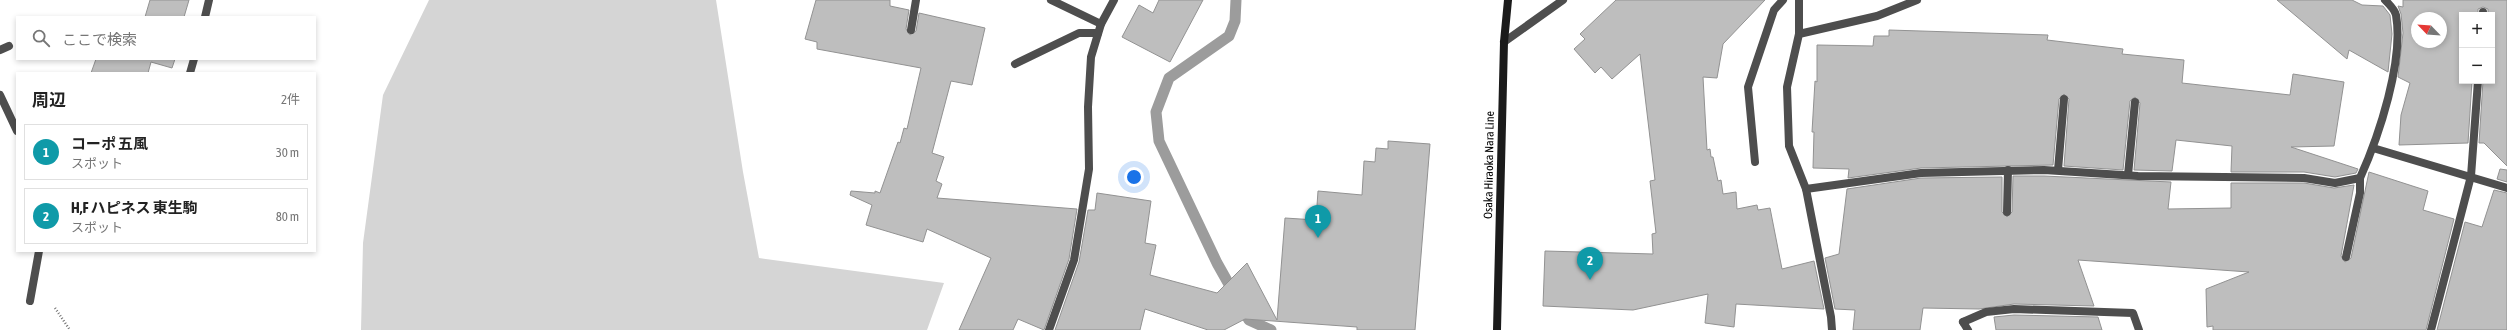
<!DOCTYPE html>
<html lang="ja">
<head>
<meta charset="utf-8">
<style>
  :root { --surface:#fff; --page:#f6f6f6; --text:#222; --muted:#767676; --line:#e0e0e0; --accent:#000 }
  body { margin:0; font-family:"Asap Condensed","Noto Sans JP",sans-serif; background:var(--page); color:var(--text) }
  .controls { position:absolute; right:12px; top:12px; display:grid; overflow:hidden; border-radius:0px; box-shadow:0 2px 6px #0003 }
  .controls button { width:36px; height:36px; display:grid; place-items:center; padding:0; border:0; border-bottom:1px solid var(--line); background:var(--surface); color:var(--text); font:20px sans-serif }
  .compass { position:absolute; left:2411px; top:12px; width:36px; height:36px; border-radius:50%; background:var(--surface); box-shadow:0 2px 6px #0003; rotate:295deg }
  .you { position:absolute; left:1134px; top:177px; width:14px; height:14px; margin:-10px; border:3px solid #fff; border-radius:50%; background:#1a73e8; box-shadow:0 0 0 6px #1a73e833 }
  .badge { display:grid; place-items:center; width:26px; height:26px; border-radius:50%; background:var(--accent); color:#fff; font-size:13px; font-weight:700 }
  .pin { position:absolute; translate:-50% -33px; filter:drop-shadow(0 1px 2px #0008) }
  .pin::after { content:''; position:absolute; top:21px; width:14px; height:12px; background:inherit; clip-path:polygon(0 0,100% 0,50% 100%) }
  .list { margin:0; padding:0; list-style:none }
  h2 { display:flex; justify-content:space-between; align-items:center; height:52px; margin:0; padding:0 16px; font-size:17px }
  h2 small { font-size:13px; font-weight:400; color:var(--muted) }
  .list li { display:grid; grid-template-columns:26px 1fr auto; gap:12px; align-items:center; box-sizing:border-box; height:56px; margin:0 8px 8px; padding:0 8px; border:1px solid var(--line); border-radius:0px }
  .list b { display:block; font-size:15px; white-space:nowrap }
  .list p { margin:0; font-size:13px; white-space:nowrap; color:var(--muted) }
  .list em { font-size:13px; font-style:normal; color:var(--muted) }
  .icon { flex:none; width:22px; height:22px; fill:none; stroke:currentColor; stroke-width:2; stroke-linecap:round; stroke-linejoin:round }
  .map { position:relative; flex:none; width:2507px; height:330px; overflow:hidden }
  .search { position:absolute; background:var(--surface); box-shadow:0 2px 6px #0003; left:16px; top:16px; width:300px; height:44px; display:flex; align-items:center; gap:10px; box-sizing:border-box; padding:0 14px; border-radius:0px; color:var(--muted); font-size:15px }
  .panel { position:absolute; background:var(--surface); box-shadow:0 2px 6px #0003; left:16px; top:72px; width:300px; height:180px; border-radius:0px }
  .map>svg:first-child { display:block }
  .green { fill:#d5d5d5 }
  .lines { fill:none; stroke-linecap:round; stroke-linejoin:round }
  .stream { stroke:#9c9c9c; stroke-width:11 }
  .building { fill:#bebebe; stroke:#929292; fill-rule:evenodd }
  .path { stroke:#707070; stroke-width:2.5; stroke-dasharray:1 2; stroke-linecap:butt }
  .service { stroke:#4e4e4e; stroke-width:8 }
  .minor { stroke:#4e4e4e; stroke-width:8 }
  .secondary { stroke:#1b1b1b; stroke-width:8 }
  .labels { text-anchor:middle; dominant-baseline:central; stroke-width:3; stroke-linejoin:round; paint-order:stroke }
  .street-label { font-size:12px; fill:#000; stroke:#fff }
</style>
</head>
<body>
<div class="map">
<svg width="2507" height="330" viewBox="0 0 2507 330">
  <rect width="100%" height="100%" fill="#fff"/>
  <path class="green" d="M429 0H716L743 172 759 258 944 283 927 330H361L363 243 383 95Z"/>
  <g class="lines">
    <path class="stream" d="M1236 0 1235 21 1229 36 1169 78 1156 112 1159 141 1217 263 1249 320 1271 330"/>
  </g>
  <g class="building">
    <path d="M150 0H189L184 17H145Z"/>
    <path d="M816 0H890V6L909 10 906 29 910 35 916 31 919 13 985 28 972 85 951 81 932 153 944 157 936 181 942 184 937 198 1077 209 1069 259 1044 330 1018 319 1013 330H959L991 258 927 229 923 242 866 225 872 205 850 195 851 191 875 193V191L880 193 898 142 900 143 904 128 907 129 921 68 817 49V42L805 39Z"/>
    <path d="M1159 0H1203L1170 62 1122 37 1139 5 1153 13Z"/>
    <path d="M1616 0H1765L1723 44 1717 78 1703 77 1707 150 1710 149 1711 157H1713L1718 181 1721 180 1723 194 1736 192 1737 209 1757 205 1758 210 1770 208 1782 269 1814 261 1824 309 1736 304 1734 327 1705 323 1708 294 1633 310 1543 306 1545 251 1653 254 1652 234 1656 233 1650 181 1655 180 1640 54 1612 79 1601 67 1595 73 1574 49 1585 39 1580 34Z"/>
    <path d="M2277 0H2352L2362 5 2383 6 2390 15 2392 34 2388 72 2349 50 2347 59Z"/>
    <path d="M2403 0H2507V166L2484 143H2479L2483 81H2492V15H2488V9L2483 7 2478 9V15H2462V81H2472L2468 143 2399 145 2401 115 2410 83 2398 77 2403 33 2401 14 2398 6 2403 7ZM2417 18H2441V42H2417Z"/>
    <path d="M1889 30 2048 35 2047 40 2123 49 2122 54 2184 60 2182 83 2290 95 2293 74 2344 82 2334 146 2291 147 2358 169 2356 173 2335 177 2304 172H2231L2232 146 2176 140 2172 171 2134 170 2140 103 2135 97 2130 101 2123 170 2064 166 2069 99 2064 94 2059 99 2053 165 1921 168 1848 178 1849 169 1813 168 1814 132H1812L1815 81 1817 82V45L1873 46 1874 36H1889Z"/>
    <path d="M96 59H175L172 68 151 62 148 73H91Z"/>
    <path d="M1388 141 1430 144 1415 330H1357V327L1245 319 1224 330H1208L1145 309 1140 330H1055L1079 262 1088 210H1095L1097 193 1151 201 1145 243 1156 245 1150 275 1217 293 1247 263 1277 320 1285 218 1316 220 1318 191 1362 195 1364 161 1375 162 1376 148 1388 149Z"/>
    <path d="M2500 169 2507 170V182L2497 179Z"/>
    <path d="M2369 172 2428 191 2423 210 2454 219 2426 330H2213V326L2207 327 2206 289 2249 272 2078 260 2094 306 2014 304 1979 309 1923 308 1920 330H1853L1855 310 1835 309 1825 258 1839 254 1847 189 1921 178 2002 177V212L2007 217 2012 212 2013 176H2044L2171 182 2168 209 2231 208V183H2304L2334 188 2354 185 2341 256 2345 262 2351 258Z"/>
    <path d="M2494 190 2507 193V330H2437L2465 222 2482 227Z"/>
    <path d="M2014 315 2098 317 2102 330H1996L1994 317Z"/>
  </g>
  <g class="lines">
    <path class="path" d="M55 308 70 330"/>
    <g class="service">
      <path d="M1051 0 1101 24"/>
      <path d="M2483 15V12"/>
      <path d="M205 17 209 0"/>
      <path d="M911 30 916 0"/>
      <path d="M1015 64 1079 33H1098"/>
      <path d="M190 73 194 59"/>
      <path d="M1755 162 1748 87 1774 10 1783 0"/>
      <path d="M2058 170 2064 99"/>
      <path d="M2128 175 2135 102"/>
      <path d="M2007 212 2008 170"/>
      <path d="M2346 257 2360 193V178"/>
      <path d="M1963 322 1986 312 2014 309 2133 313 2139 330"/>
      <path d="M2431 330 2471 176 2478 81"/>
    </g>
    <g class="minor">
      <path d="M1799 0V34"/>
      <path d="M1504 42 1563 0"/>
      <path d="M0 50 9 46"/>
      <path d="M0 95 17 131"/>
      <path d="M2373 148 2507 188"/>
      <path d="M1806 189 1921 173 2044 170 2138 176 2304 178 2335 183 2360 178C2379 136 2404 61 2396 15 2395 10 2389 4 2385 0"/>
      <path d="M30 301 39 251"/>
      <path d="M1963 322 1968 330"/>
      <path d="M1049 330 1074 260 1089 169 1088 107 1091 57 1101 24 1114 0"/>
      <path d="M1832 330 1831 317 1806 189 1789 146 1787 87 1799 34 1877 16 1917 0"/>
    </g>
    <path class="secondary" d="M1497 330 1504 42 1508 0"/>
  </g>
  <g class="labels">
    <g class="street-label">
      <text transform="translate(1489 165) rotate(-89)">Osaka Hiraoka Nara Line</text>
    </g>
  </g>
</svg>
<div class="controls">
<button>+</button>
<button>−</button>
</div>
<svg class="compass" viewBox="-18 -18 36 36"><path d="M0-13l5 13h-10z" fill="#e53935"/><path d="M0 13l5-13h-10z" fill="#767676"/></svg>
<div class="you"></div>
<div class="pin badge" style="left:1318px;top:238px;background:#0f9aa8">1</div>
<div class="pin badge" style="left:1590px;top:280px;background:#0f9aa8">2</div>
<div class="search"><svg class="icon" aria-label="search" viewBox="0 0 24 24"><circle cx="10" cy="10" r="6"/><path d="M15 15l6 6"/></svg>ここで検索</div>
<section class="panel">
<h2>周辺<small>2件</small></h2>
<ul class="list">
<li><span class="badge" style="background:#0f9aa8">1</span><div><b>コーポ 五風</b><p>スポット</p></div><em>30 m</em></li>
<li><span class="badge" style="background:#0f9aa8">2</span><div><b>H,F ハピネス 東生駒</b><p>スポット</p></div><em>80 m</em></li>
</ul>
</section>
</div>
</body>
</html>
